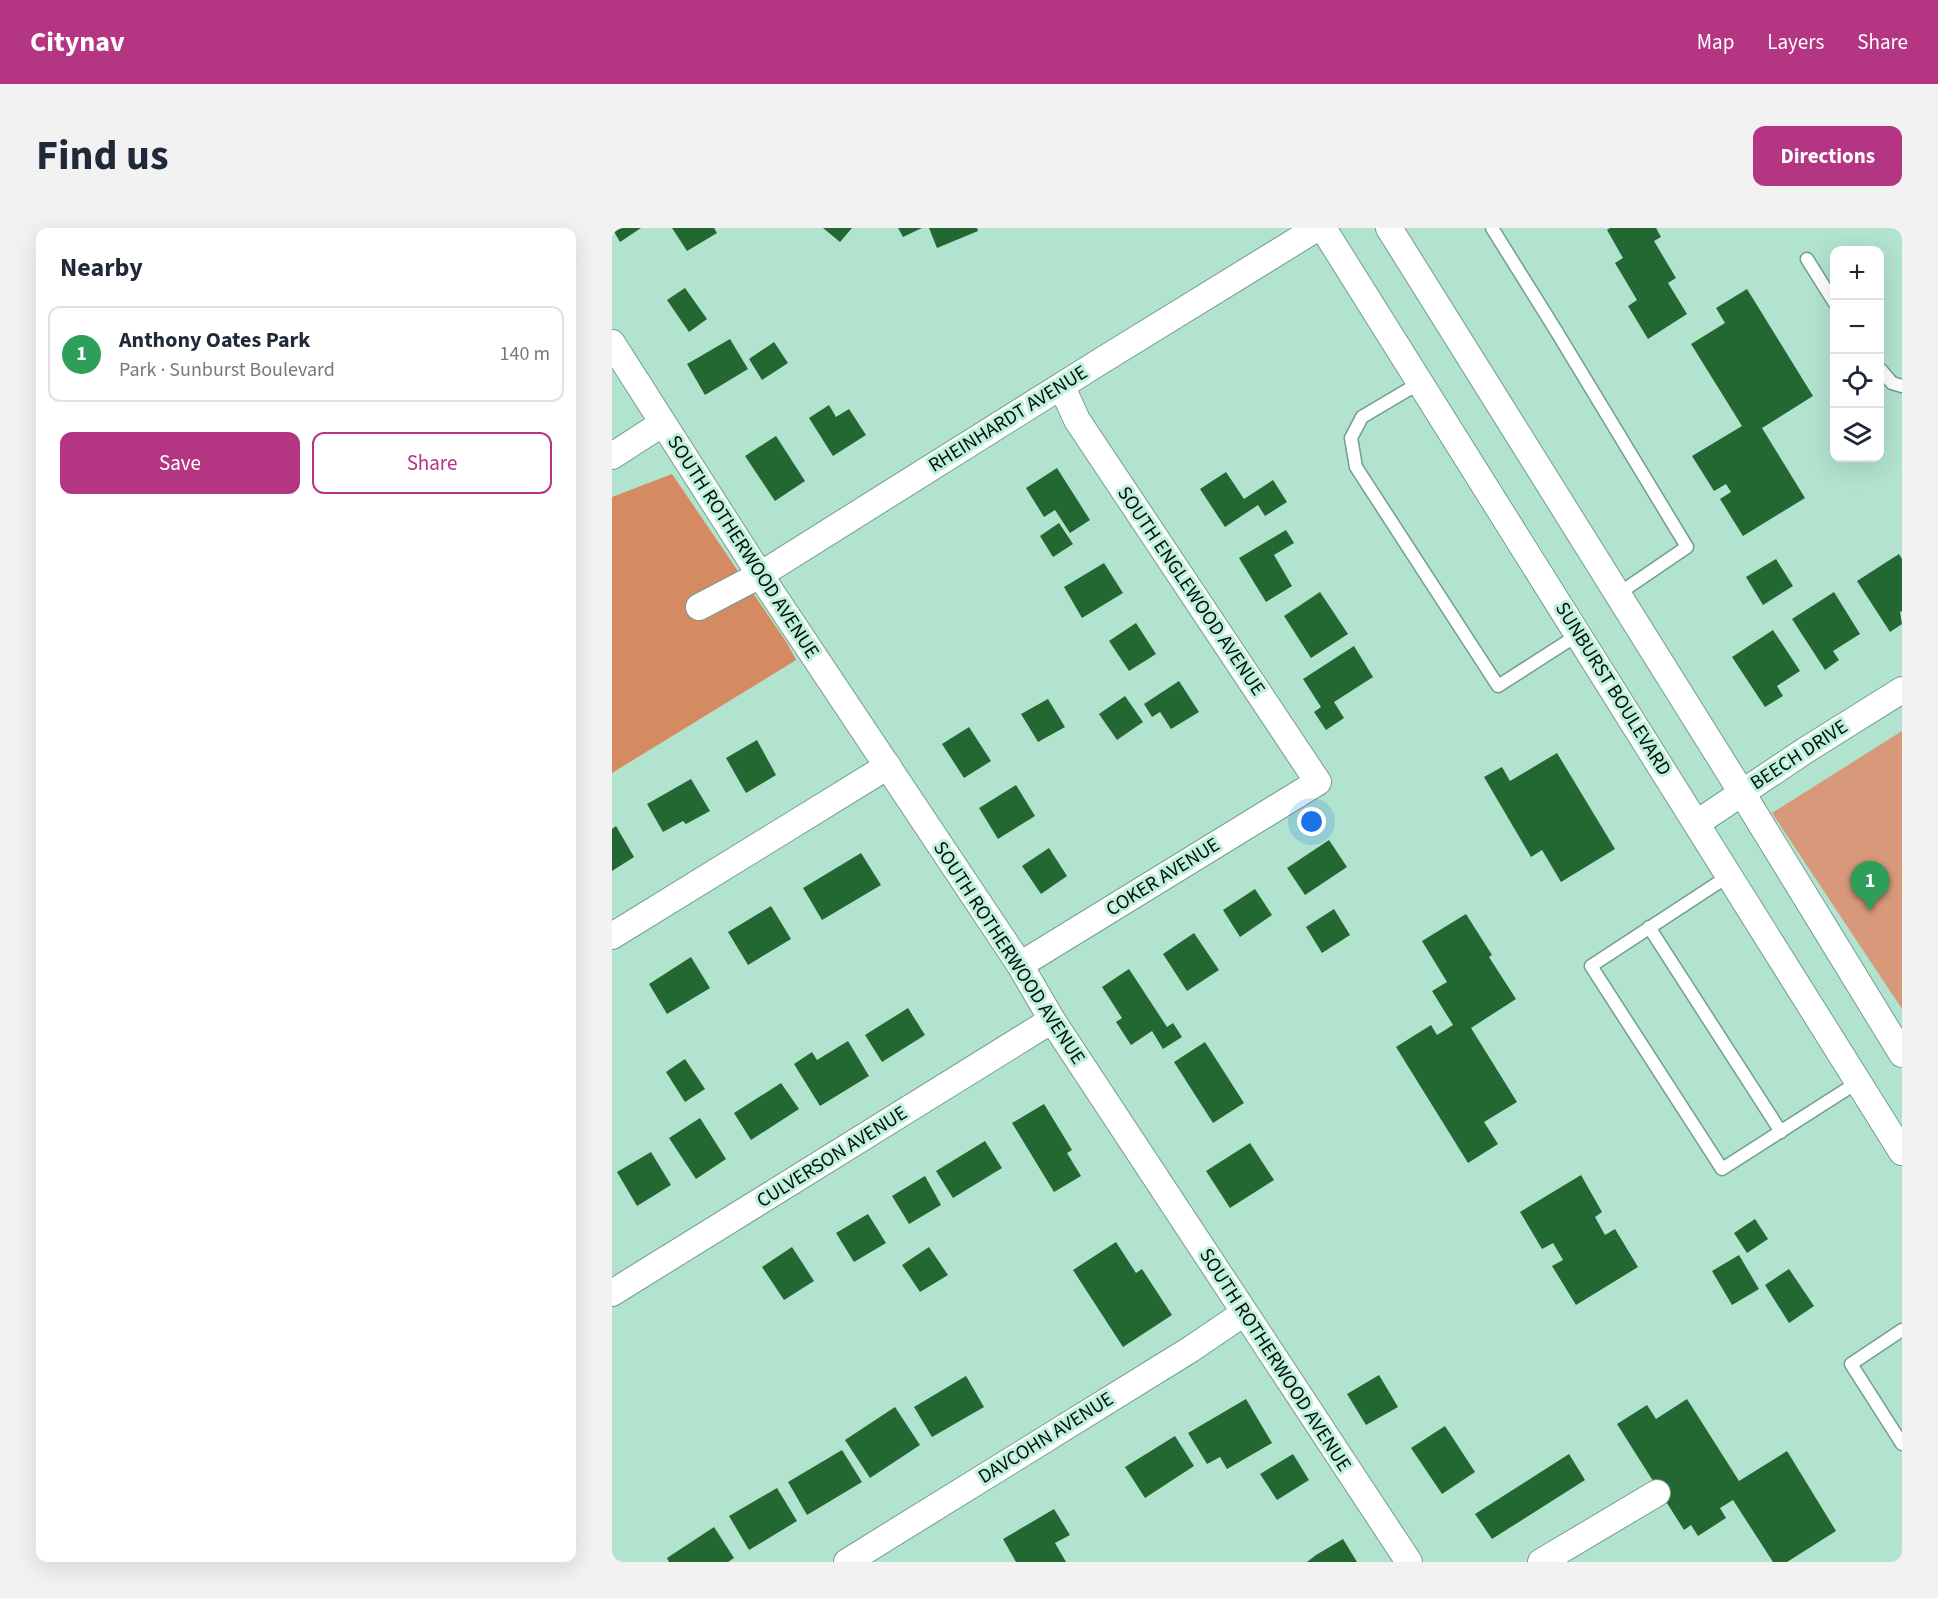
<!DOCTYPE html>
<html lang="en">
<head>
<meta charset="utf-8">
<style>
  :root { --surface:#fff; --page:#f2f2f3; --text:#1f2937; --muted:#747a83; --line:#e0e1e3; --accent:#b43581 }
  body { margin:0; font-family:"Source Sans 3",sans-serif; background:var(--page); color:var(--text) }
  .controls { position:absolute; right:18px; top:18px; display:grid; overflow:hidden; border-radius:12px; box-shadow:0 6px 24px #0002 }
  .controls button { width:54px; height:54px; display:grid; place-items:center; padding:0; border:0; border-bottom:2px solid var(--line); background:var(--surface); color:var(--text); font:30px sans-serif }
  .you { position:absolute; left:700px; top:594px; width:21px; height:21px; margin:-15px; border:4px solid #fff; border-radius:50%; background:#1a73e8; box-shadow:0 0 0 9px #1a73e833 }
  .badge { display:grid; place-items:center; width:39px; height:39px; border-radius:50%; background:var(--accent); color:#fff; font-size:20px; font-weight:700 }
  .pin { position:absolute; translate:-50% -50px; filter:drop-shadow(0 2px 3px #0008) }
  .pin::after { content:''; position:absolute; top:32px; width:21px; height:18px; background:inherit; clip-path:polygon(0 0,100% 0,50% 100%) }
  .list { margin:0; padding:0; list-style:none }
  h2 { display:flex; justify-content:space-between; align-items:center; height:78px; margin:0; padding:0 24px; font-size:26px }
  h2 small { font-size:20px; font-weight:400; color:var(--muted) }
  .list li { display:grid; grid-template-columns:39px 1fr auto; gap:18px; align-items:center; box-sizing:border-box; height:96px; margin:0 12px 12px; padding:0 12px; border:2px solid var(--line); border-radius:12px }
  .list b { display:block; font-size:22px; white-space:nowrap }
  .list p { margin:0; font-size:20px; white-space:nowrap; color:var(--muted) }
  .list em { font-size:20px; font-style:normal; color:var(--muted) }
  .actions { display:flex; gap:12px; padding:18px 24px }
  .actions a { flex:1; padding:14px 0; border:2px solid var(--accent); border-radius:12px; text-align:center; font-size:21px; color:var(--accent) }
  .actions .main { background:var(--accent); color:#fff }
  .icon { flex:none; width:33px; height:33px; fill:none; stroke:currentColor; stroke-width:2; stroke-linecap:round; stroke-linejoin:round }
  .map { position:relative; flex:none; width:1290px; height:1334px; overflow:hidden; border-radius:12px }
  header { display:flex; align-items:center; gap:36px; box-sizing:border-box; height:84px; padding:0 30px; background:var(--accent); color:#fff }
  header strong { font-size:28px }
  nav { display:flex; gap:33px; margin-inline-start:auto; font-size:21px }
  .intro { display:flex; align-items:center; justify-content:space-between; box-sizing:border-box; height:144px; padding:0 36px }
  h1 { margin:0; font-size:42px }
  .button { padding:15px 27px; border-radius:12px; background:var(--accent); color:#fff; font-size:21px; font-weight:700 }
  main { display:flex; gap:36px; padding:0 36px }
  aside { flex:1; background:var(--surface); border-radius:12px; box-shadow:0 6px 24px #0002 }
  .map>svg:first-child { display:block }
  .green { fill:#d7997a }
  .forest { fill:#d68a61 }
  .building { fill:#236832 }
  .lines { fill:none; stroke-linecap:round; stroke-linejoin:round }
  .lane-casing { stroke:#709f8d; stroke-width:15 }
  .street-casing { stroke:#709f8d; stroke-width:28 }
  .lane { stroke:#fff; stroke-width:12 }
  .street { stroke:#fff; stroke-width:26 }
  .labels { text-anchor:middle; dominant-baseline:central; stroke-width:6; stroke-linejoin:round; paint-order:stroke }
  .street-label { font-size:20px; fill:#01100a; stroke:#bff0dc }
</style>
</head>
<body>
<header>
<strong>Citynav</strong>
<nav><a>Map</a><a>Layers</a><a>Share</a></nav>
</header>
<div class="intro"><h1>Find us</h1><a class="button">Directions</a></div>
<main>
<aside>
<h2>Nearby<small></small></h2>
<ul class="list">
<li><span class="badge" style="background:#2e9e5b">1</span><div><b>Anthony Oates Park</b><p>Park · Sunburst Boulevard</p></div><em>140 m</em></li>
</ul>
<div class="actions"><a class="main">Save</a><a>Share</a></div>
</aside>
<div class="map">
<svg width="1290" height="1334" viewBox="0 0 1290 1334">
  <rect width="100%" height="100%" fill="#b2e3cf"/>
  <path class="green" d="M1290 503V781L1160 585Z"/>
  <path class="forest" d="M60 246 175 415 184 432 0 545V269Z"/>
  <g class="building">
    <path d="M0 0H29L8 14Z"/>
    <path d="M60 0H102L105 5 75 23Z"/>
    <path d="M211 0H240L228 14Z"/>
    <path d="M286 0H310L291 9Z"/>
    <path d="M317 0H365L366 3 325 20Z"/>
    <path d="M998 0H1044L1049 9 1042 13 1064 50 1056 55 1075 86 1036 111 1016 78 1025 72 1003 35 1011 30 995 2Z"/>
    <path d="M73 60 95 91 77 104 55 72Z"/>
    <path d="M1135 61 1201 168 1150 200 1193 270 1131 308 1108 271 1119 264 1114 256 1102 263 1080 228 1130 198 1079 116 1113 95 1104 80Z"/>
    <path d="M118 111 136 141 93 167 75 136Z"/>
    <path d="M162 114 176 135 150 152 137 131Z"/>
    <path d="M217 177 224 189 237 181 254 207 221 228 197 190Z"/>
    <path d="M164 208 193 253 163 273 133 228Z"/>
    <path d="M445 240 478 292 458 305 443 282 432 289 414 260Z"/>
    <path d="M614 244 632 271 661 252 675 274 653 288 646 277 613 299 588 261Z"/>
    <path d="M447 295 461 316 441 329 428 308Z"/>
    <path d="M674 302 682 315 662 327 680 358 654 374 627 330Z"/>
    <path d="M1287 326 1290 331V383L1288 384 1290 396 1278 404 1245 353Z"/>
    <path d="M1164 331 1181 358 1151 377 1134 349Z"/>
    <path d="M492 335 511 365 470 390 452 359Z"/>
    <path d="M708 364 736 406 699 430 672 388Z"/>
    <path d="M1222 364 1248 406 1221 423 1227 432 1213 442 1180 391Z"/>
    <path d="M524 395 544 426 517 443 497 413Z"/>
    <path d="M1161 402 1188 443 1165 458 1171 468 1153 479 1120 429Z"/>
    <path d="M742 418 761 449 722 474 732 490 714 502 702 484 709 479 691 451Z"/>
    <path d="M567 453 587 484 559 501 548 484 540 489 532 476Z"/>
    <path d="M513 468 531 494 505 512 487 486Z"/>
    <path d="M436 471 453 499 426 514 409 486Z"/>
    <path d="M357 499 379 533 352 550 330 516Z"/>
    <path d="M145 512 164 547 134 565 114 530Z"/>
    <path d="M945 525 1003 621 949 654 930 622 919 629 872 549 890 539 898 553Z"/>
    <path d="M79 551 98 583 74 596 71 593 51 604 35 576Z"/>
    <path d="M404 557 423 588 386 611 367 580Z"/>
    <path d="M4 598 22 629 0 643V601Z"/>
    <path d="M717 612 735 639 693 667 675 640Z"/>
    <path d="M437 620 455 648 429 666 410 638Z"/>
    <path d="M249 625 269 657 210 692 191 660Z"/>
    <path d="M643 661 660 687 628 709 611 682Z"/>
    <path d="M159 678 179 711 136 737 116 704Z"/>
    <path d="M722 681 738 707 710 725 694 699Z"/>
    <path d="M854 686 880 727 877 729 904 771 859 800 905 874 872 894 886 916 856 935 784 819 819 797 825 807 841 797 820 763 835 754 810 713Z"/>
    <path d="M582 705 607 742 575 763 551 726Z"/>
    <path d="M79 729 98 760 55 786 37 756Z"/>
    <path d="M517 741 555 799 561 795 570 809 551 821 540 803 519 817 504 794 510 790 490 759Z"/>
    <path d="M296 780 313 807 270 834 253 807Z"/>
    <path d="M236 813 257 848 208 878 182 836 200 824 205 832Z"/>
    <path d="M593 814 632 875 601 895 562 834Z"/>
    <path d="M73 831 93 861 73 874 54 844Z"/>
    <path d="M169 855 187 881 139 912 122 885Z"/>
    <path d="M432 876 460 922 455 925 469 948 442 964 400 895Z"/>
    <path d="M88 890 114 931 84 951 57 910Z"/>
    <path d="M373 913 390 940 341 970 324 943Z"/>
    <path d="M638 915 662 952 618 980 594 943Z"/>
    <path d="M39 924 59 957 25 978 5 944Z"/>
    <path d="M969 947 990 984 983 989 993 1007 1003 1001 1026 1039 964 1077 940 1038 951 1032 941 1015 930 1021 908 984Z"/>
    <path d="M313 948 329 977 297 996 280 968Z"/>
    <path d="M256 986 274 1015 242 1034 224 1005Z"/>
    <path d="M1143 991 1156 1011 1135 1025 1122 1005Z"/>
    <path d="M504 1014 524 1045 530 1041 560 1087 511 1119 461 1042Z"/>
    <path d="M180 1019 202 1053 172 1072 150 1039Z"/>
    <path d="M317 1019 336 1047 308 1064 290 1037Z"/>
    <path d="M1127 1027 1147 1061 1120 1077 1100 1043Z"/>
    <path d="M1177 1041 1202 1078 1177 1095 1153 1057Z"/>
    <path d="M767 1147 786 1179 754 1197 735 1166Z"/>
    <path d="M354 1148 372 1179 320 1209 302 1179Z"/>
    <path d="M634 1171 660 1215 615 1241 608 1229 595 1236 576 1205Z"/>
    <path d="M1075 1171 1127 1253 1175 1223 1224 1303 1175 1334H1161L1121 1272 1108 1280 1114 1290 1086 1308 1079 1297 1072 1302 1005 1196 1035 1177 1044 1191Z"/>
    <path d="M283 1179 308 1217 258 1250 233 1212Z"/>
    <path d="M833 1198 863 1244 830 1266 799 1220Z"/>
    <path d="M563 1208 582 1238 533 1270 513 1239Z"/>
    <path d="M230 1222 250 1254 195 1287 176 1254Z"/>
    <path d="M681 1226 697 1252 665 1272 648 1246Z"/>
    <path d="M957 1226 973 1252 880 1311 863 1286Z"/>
    <path d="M165 1260 185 1293 137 1322 117 1288Z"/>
    <path d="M442 1281 458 1307 443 1315 454 1334H404L391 1311Z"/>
    <path d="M102 1299 122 1330 116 1334H57L55 1330Z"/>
    <path d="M731 1311 745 1334H695L704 1327Z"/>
  </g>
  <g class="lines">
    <g class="lane-casing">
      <g id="lane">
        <path d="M880 0 943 101 1075 319 1006 366"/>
        <path d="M1195 31 1222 74"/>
        <path d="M1268 141 1280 155 1290 158"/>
        <path d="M809 154 750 189 739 210 744 239 886 458 967 406"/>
        <path d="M1118 647 979 738 1110 941 1246 854"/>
        <path d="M1037 699 1169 904"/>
        <path d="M1290 1102 1239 1136 1290 1216"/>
      </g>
    </g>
    <g class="street-casing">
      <g id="street">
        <path d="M711 0 1290 924"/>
        <path d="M777 0 1130 565 1290 826"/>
        <path d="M0 115 148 347 408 737 440 792 797 1334"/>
        <path d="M0 228 51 195"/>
        <path d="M87 379 148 347 489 133 705 0"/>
        <path d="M1085 595 1194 522 1290 462"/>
        <path d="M0 708 276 538"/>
        <path d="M408 737 706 554 465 192 450 159"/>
        <path d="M0 1065 440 792"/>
        <path d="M235 1334 579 1121 632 1085"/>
        <path d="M929 1334 1045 1265"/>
      </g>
    </g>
    <use href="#lane" class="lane"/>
    <use href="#street" class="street"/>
  </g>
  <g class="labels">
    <g class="street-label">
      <text transform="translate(396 191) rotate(-32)">RHEINHARDT AVENUE</text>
      <text transform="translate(131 319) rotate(57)">SOUTH ROTHERWOOD AVENUE</text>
      <text transform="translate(579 363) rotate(56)">SOUTH ENGLEWOOD AVENUE</text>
      <text transform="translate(1001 461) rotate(58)">SUNBURST BOULEVARD</text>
      <text transform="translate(1187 527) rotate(-33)">BEECH DRIVE</text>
      <text transform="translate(551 649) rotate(-32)">COKER AVENUE</text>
      <text transform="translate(397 725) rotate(57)">SOUTH ROTHERWOOD AVENUE</text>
      <text transform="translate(220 929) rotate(-32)">CULVERSON AVENUE</text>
      <text transform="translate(663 1132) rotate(57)">SOUTH ROTHERWOOD AVENUE</text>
      <text transform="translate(434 1210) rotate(-32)">DAVCOHN AVENUE</text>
    </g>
  </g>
</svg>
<div class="controls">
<button>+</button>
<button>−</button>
<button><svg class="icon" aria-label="locate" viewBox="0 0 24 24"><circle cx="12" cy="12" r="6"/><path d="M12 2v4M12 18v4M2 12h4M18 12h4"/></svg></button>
<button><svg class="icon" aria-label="layers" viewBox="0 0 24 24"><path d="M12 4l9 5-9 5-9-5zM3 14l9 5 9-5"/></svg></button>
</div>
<div class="you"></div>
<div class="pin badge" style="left:1258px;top:683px;background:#2e9e5b">1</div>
</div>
</main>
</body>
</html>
